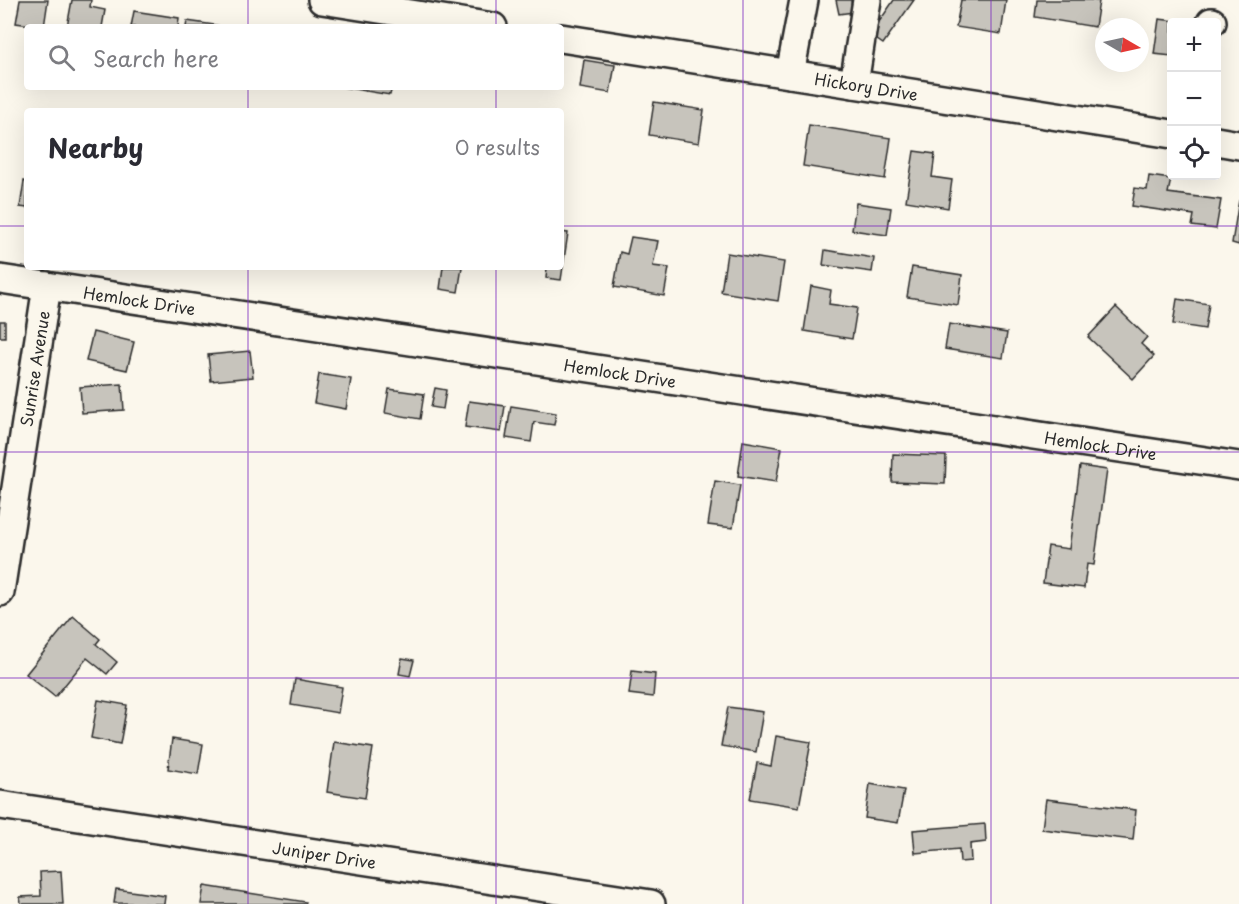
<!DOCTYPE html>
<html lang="en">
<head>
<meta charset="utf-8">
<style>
  :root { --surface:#fff; --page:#f7f7f7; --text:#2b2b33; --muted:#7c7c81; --line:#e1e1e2 }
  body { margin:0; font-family:"Playpen Sans",sans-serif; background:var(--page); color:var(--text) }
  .controls { position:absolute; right:18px; top:18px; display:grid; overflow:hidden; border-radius:6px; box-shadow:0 6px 24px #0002 }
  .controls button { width:54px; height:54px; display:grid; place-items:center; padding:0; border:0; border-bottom:2px solid var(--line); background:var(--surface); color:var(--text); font:30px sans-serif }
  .compass { position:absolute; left:1095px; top:18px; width:54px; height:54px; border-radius:50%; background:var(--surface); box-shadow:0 6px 24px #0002; rotate:99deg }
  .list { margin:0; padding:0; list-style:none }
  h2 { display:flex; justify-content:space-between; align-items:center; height:78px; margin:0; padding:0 24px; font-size:26px }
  h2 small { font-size:20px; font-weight:400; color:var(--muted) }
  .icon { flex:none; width:33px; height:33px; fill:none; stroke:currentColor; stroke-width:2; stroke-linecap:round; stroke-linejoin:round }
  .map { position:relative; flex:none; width:1239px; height:904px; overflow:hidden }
  .search { position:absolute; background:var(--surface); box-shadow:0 6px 24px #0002; left:24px; top:24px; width:540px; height:66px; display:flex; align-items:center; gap:15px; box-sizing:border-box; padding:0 21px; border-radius:6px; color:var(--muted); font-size:22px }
  .panel { position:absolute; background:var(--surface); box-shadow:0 6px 24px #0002; left:24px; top:108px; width:540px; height:162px; border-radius:6px }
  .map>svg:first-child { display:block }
  .building { fill:#c7c4bc; stroke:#2b2b2b; stroke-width:1.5 }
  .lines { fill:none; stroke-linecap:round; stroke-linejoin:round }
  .minor-casing { stroke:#2b2b2b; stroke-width:32 }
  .minor { stroke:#fbf7ec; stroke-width:27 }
  .grid { fill:none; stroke:#7b2cbf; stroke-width:1.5; stroke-opacity:0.55 }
  .labels { text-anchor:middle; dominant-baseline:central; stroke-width:6; stroke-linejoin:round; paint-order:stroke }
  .street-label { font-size:16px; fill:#2b2b2b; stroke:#fbf7ec }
</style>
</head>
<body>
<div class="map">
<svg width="1239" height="904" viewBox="0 0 1239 904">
  <rect width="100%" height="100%" fill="#fbf7ec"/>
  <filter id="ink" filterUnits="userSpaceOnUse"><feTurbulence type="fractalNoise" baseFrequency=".0167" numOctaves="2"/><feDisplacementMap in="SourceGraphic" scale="12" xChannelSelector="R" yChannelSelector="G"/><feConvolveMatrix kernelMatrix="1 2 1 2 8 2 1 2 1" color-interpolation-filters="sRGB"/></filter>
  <g filter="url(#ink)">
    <g class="building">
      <path d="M20 0H48L44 27 16 23Z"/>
      <path d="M72 0H91L90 7 105 10 102 27H67Z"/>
      <path d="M836 0H851L853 12 839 14Z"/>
      <path d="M894 0H914L883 44 870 35Z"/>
      <path d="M961 0H1006L1001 34 956 27Z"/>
      <path d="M1037 0H1090L1099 1 1095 27 1035 17Z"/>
      <path d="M134 11 179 18 178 27H131Z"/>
      <path d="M1159 19 1183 22H1172V56L1154 54Z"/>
      <path d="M187 21 228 27H186Z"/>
      <path d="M584 60 615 65 610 93 580 88Z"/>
      <path d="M342 87H392L390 95Z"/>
      <path d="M654 102 704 110 699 143 649 135Z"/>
      <path d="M809 125 891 138 885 179 803 166Z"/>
      <path d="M914 151 935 154 932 177 952 180 948 208 906 201Z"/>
      <path d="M1149 176 1171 179 1168 193 1221 200 1216 229 1192 226 1194 215 1132 206 1135 188 1147 190Z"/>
      <path d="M24 181 27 182V208L20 207Z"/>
      <path d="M1239 200V245L1232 243Z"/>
      <path d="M856 203 891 208 887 235 852 230Z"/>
      <path d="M561 232 568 233 561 280 546 278 547 267H561Z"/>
      <path d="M631 237 658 241 653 266 669 268 664 296 614 287 620 252 627 254Z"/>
      <path d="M825 250 874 258 872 272 823 265Z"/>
      <path d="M727 253 784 262 778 301 721 292Z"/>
      <path d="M443 267H462L458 292 440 289Z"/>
      <path d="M912 267 962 275 958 305 907 297Z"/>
      <path d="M811 286 831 290 829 304 857 308 852 339 804 331Z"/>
      <path d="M1177 299 1209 304 1205 329 1173 324Z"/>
      <path d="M1116 307 1147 337 1141 344 1154 356 1133 379 1088 337Z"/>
      <rect x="0" y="321" width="5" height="16"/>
      <path d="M949 324 1007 333 1003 358 945 349Z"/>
      <path d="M93 332 134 342 127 370 86 361Z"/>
      <path d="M250 351 253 377 211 381 208 355Z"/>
      <path d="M319 374 351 379 346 409 314 403Z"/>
      <path d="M122 384 124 410 82 413 80 387Z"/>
      <path d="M435 388 446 390 443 409 431 407Z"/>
      <path d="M389 389 424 394 420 419 385 413Z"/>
      <path d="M469 401 505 406 501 432 465 427Z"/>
      <path d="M511 406 556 413 554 425 534 422 531 442 506 438Z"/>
      <path d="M743 441 782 448 776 482 738 476Z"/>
      <path d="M893 454 946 456 945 484 892 482Z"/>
      <path d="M1080 466 1107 470 1094 565 1087 564 1084 588 1043 583 1048 546 1069 549Z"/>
      <path d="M715 481 740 485 733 528 708 525Z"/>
      <path d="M73 616 100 639 96 644 117 662 107 674 87 658 55 697 26 674Z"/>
      <path d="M402 658 414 660 410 676 399 674Z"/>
      <path d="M632 671 655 674 653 697 629 694Z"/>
      <path d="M295 679 342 687 338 713 291 705Z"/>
      <path d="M98 700 127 705 120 744 91 738Z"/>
      <path d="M728 707 763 712 756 752 721 746Z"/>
      <path d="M776 736 811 742 799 807 750 799 757 763 771 766Z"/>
      <path d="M172 739 203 744 198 774 168 769Z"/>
      <path d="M334 742 373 748 365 798 327 792Z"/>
      <path d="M870 784 904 790 898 823 865 818Z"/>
      <path d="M1046 799 1136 810 1133 840 1042 829Z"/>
      <path d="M985 824 986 842 970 844 971 861 960 862 959 849 915 853 913 830Z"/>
      <path d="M61 871 63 904H21L20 897 41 896 40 872Z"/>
      <path d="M204 886 306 902 305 904H201Z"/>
      <path d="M116 889 165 896 164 904 114 903Z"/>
    </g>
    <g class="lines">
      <g class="minor-casing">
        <g id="minor">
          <path d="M322 0 493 27"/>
          <path d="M1211 22H1212"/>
          <path id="s1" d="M561 38 1172 134"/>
          <path d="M790 74 804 0"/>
          <path d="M854 84 867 0"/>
          <path d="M1216 141 1239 145"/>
          <path id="s2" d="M0 279 1239 466"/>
          <path id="s3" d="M0 592 47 286"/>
          <path id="s4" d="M0 805 651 904"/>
        </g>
      </g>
      <use href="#minor" class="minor"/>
    </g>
  </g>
  <path class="grid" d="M248 0V27M496 0V27M743 0V904M991 0V904M248 87V111M496 87V111M0 226H27M561 226H1239M248 267V904M496 267V904M0 452H1239M0 678H1239"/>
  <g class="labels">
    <g class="street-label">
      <text stroke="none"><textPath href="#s1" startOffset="309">Hickory Drive</textPath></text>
      <text stroke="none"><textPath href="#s2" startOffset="141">Hemlock Drive</textPath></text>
      <text stroke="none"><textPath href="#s3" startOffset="226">Sunrise Avenue</textPath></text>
      <text stroke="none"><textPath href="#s2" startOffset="627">Hemlock Drive</textPath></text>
      <text stroke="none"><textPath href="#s2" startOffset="1113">Hemlock Drive</textPath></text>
      <text stroke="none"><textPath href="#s4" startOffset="328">Juniper Drive</textPath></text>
    </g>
  </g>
</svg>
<div class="controls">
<button>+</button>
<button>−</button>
<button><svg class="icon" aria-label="locate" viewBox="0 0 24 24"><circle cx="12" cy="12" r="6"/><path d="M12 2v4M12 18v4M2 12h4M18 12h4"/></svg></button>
</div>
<svg class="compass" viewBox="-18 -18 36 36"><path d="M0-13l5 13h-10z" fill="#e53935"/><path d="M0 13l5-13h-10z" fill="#7c7c81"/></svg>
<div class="search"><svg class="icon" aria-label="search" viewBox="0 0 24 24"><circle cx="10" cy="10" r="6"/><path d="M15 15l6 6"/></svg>Search here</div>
<section class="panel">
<h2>Nearby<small>0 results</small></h2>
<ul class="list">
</ul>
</section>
</div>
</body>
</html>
